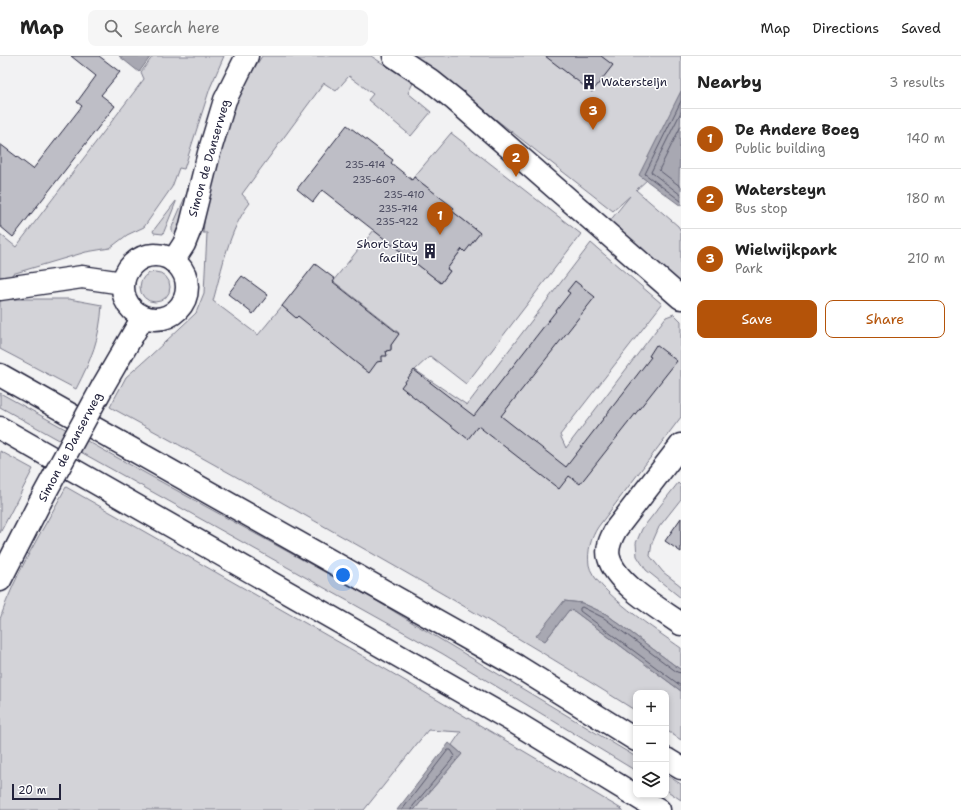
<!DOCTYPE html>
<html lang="en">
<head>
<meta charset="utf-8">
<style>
  :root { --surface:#fff; --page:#f6f6f6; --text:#222; --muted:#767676; --line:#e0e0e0; --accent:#b45309 }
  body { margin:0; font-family:"Shantell Sans",sans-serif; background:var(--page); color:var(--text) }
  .controls { position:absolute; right:12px; bottom:12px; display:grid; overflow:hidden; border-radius:8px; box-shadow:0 2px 6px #0003 }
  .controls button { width:36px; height:36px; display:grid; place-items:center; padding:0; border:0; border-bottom:1px solid var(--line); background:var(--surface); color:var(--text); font:20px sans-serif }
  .scale { position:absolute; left:12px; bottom:10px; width:49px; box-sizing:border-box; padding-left:4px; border:2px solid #22223b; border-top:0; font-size:11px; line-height:14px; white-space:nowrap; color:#22223b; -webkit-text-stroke:3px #fff; paint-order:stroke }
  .you { position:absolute; left:343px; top:519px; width:14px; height:14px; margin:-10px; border:3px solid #fff; border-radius:50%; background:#1a73e8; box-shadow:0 0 0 6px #1a73e833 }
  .badge { display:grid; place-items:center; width:26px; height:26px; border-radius:50%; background:var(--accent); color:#fff; font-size:13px; font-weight:700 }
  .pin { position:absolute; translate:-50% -33px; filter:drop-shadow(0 1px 2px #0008) }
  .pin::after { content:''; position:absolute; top:21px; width:14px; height:12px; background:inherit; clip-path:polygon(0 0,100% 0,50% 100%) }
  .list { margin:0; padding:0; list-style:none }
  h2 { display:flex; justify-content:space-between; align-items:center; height:52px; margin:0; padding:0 16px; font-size:17px }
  h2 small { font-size:13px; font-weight:400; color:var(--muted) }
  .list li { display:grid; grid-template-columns:26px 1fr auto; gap:12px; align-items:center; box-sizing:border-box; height:60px; padding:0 16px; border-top:1px solid var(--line) }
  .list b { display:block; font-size:15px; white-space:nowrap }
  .list p { margin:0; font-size:13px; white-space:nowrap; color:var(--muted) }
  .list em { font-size:13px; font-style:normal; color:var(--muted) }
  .actions { display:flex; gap:8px; padding:12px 16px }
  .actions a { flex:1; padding:9px 0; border:1px solid var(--accent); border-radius:8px; text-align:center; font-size:14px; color:var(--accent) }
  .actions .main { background:var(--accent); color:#fff }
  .icon { flex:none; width:22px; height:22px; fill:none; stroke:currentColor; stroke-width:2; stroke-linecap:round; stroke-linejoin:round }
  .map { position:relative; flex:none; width:681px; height:754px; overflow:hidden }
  header { display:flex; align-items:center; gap:24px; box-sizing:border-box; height:56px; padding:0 20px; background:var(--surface); border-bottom:1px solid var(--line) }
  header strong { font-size:19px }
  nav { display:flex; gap:22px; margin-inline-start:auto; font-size:14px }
  .search { width:280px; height:36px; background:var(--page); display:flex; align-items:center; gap:10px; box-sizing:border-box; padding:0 14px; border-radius:8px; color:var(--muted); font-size:15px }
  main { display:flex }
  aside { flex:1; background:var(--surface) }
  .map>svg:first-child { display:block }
  .green { fill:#d3d3d8; stroke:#7a7a8a }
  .water { fill:#a8a8b2; stroke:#727282 }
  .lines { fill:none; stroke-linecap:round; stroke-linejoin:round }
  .shore { stroke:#58586b; stroke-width:1 }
  .building { fill:#bebec6; stroke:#22223b }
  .minor-casing { stroke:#22223b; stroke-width:25 }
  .highway-casing { stroke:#22223b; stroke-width:25 }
  .minor { stroke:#fff; stroke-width:22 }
  .highway { stroke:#fff; stroke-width:22 }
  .minor-bridge-casing { stroke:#22223b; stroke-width:25; stroke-linecap:butt }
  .minor-bridge { stroke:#fff; stroke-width:22 }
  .labels { text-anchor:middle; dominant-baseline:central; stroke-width:3; stroke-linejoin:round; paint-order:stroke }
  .number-label { font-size:10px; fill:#49495e }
  .poi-label { font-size:12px; fill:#22223b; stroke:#fff; text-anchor:start }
  .street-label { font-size:12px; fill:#22223b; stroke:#fff }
</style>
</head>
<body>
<header>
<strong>Map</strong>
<div class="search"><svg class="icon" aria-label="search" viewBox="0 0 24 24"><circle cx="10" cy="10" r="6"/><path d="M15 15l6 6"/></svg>Search here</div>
<nav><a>Map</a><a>Directions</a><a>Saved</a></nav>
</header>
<main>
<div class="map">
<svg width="681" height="754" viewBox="0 0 681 754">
  <rect width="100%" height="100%" fill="#f2f2f3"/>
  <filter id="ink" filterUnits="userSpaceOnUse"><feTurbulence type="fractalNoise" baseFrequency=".025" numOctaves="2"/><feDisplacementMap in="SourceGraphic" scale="8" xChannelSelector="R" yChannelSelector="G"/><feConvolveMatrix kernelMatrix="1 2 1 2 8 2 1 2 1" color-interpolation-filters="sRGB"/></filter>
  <g filter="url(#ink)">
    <g class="green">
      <path d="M153 0H224L210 32 184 113 179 112 172 131 144 171 127 179 110 192 86 196 12 218 13 221H0V178L16 191 144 23 141 16Z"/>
      <path d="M262 0H371L413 27 408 37 431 56 411 80 368 44 373 38 349 20 336 35 324 27 242 138 250 147C229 173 222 213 213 245L258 279 282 250 296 261 298 259 377 305H382L381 300 386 295 391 293V289L399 277 333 225 374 174 441 227 450 215 447 213 462 193 465 195 480 177 452 155 453 152 414 121 451 77 581 178 466 328 430 300 415 314 467 349 591 187 662 248 560 379 566 392 666 261 674 258 681 265V361L598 471C591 482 587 495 589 509 593 533 660 577 681 592V614L606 558 582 547 564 545 545 585 569 554 574 555 681 635V684L666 674V637H636V655C553 602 468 552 382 503 292 452 202 401 110 351L126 321 150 300 196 257 204 237 207 177H203C209 110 226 56 262 0Z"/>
      <path d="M415 0H681V45L670 103 636 134 678 170 681 175V229L609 166 630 140 613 155Z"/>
      <path d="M193 123 181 168 175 179 172 176V171Z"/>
      <path d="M176 145V146L163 178 154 177 153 175Z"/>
      <circle cx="155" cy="231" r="15"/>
      <path d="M0 243H69L102 249C100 282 91 304 76 333L0 293Z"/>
      <path d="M0 337 370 541 636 701V715L443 598 0 351Z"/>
      <path d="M0 395 33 413 0 477Z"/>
      <path d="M678 427 681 430V443L659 471 652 487 650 500 663 516 681 530V542L646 514 637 500 636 487 642 473Z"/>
      <path d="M66 431 370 604 623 754H414L462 698 452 689 461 676 428 674 364 754H0V563C15 517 43 474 66 431Z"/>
      <path d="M666 719 681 728V744L666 734Z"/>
    </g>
    <g class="water">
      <path d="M119 0H151L139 16Z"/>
      <path d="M681 35 679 129 681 130V150L639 119Z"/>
      <path d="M564 545 582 547 606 558 681 614V635L574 555 569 554 545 585 536 580Z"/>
      <path d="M449 687 462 698 414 754H397Z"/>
    </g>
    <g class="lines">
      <g class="shore">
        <path d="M681 45 645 118 681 145"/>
        <path d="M681 56 651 116 681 139"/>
        <path d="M681 70 659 114 681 131"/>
        <path d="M681 617 677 616 604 562 582 551 580 552V555L681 630"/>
        <path d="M402 754 448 694H451L455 700 413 750 412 754"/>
      </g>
    </g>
    <g class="building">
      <path d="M71 0H99L120 16 101 39 115 50 13 181 0 170V88L33 113 82 50 77 46 96 20Z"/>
      <path d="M545 0H601L613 9 592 36Z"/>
      <path d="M347 69 393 104 391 107 412 124 414 121 454 152 452 155 480 177 465 196 462 193 447 213 450 215 441 227 322 134 313 146 297 133Z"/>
      <path d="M315 208 335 223 333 226 399 278 391 289V294L386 295 387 300H382V305L377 306 369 317 298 260 296 262 282 250Z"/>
      <path d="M242 220 268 239 253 258 228 238Z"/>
      <path d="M575 225 595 241 501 360 566 411 651 301 649 300 656 289 677 305 580 428 569 420 559 433 478 370 468 383 401 331 414 314 474 360 570 237 567 235Z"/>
      <path d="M681 462V496L665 485Z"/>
    </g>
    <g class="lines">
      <g class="minor-casing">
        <g id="minor">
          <path d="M394 0 430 24 455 44 681 242"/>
          <circle cx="155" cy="231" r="32"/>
          <path d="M173 205 184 188 190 173 209 97 225 44 247 0"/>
          <path d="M0 233 82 221 123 227"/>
          <path d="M103 330 143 261"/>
          <path d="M681 389 616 473C611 482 606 492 609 502 616 528 660 553 681 568"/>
          <path d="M0 524 40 446"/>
        </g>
      </g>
      <g class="highway-casing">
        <g id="highway">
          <path d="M0 319 517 610 636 684"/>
          <path d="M0 372 516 667 659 754"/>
          <path d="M666 703 681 712"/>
        </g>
      </g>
      <use href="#minor" class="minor"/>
      <use href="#highway" class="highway"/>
      <g class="minor-bridge-casing">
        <path id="minor-bridge" d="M40 446 103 330"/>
      </g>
      <use href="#minor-bridge" class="minor-bridge"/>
    </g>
  </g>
  <defs>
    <g id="building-bare" transform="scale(1.2)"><path d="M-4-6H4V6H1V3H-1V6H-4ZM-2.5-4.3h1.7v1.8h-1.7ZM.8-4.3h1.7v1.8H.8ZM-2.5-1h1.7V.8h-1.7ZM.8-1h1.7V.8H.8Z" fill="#22223b" stroke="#fff" stroke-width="2.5" paint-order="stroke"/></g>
  </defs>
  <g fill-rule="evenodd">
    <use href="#building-bare" x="589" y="26"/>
    <use href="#building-bare" x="430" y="195"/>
  </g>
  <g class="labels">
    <g class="number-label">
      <text x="365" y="108">235-414</text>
      <text x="374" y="123">235-607</text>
      <text x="404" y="138">235-410</text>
      <text x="398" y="152">235-714</text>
      <text x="397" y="165">235-922</text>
    </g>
    <g class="poi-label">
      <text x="601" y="26">Watersteijn</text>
      <text x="418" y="188" text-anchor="end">Short Stay<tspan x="418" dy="14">facility</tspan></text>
    </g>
    <g class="street-label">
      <text transform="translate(209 102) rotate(-74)">Simon de Danserweg</text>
      <text transform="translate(70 391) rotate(-62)">Simon de Danserweg</text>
    </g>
  </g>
</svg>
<div class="controls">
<button>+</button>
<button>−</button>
<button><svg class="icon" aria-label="layers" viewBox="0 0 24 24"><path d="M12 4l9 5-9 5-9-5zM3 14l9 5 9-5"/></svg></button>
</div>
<div class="scale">20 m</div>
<div class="you"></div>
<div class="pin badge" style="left:440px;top:179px">1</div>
<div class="pin badge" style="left:516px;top:121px">2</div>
<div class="pin badge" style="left:593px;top:74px">3</div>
</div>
<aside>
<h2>Nearby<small>3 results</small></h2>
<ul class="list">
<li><span class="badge">1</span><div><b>De Andere Boeg</b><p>Public building</p></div><em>140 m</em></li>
<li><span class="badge">2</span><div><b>Watersteyn</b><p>Bus stop</p></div><em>180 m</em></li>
<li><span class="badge">3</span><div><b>Wielwijkpark</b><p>Park</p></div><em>210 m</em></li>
</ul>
<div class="actions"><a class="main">Save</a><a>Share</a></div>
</aside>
</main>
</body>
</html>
